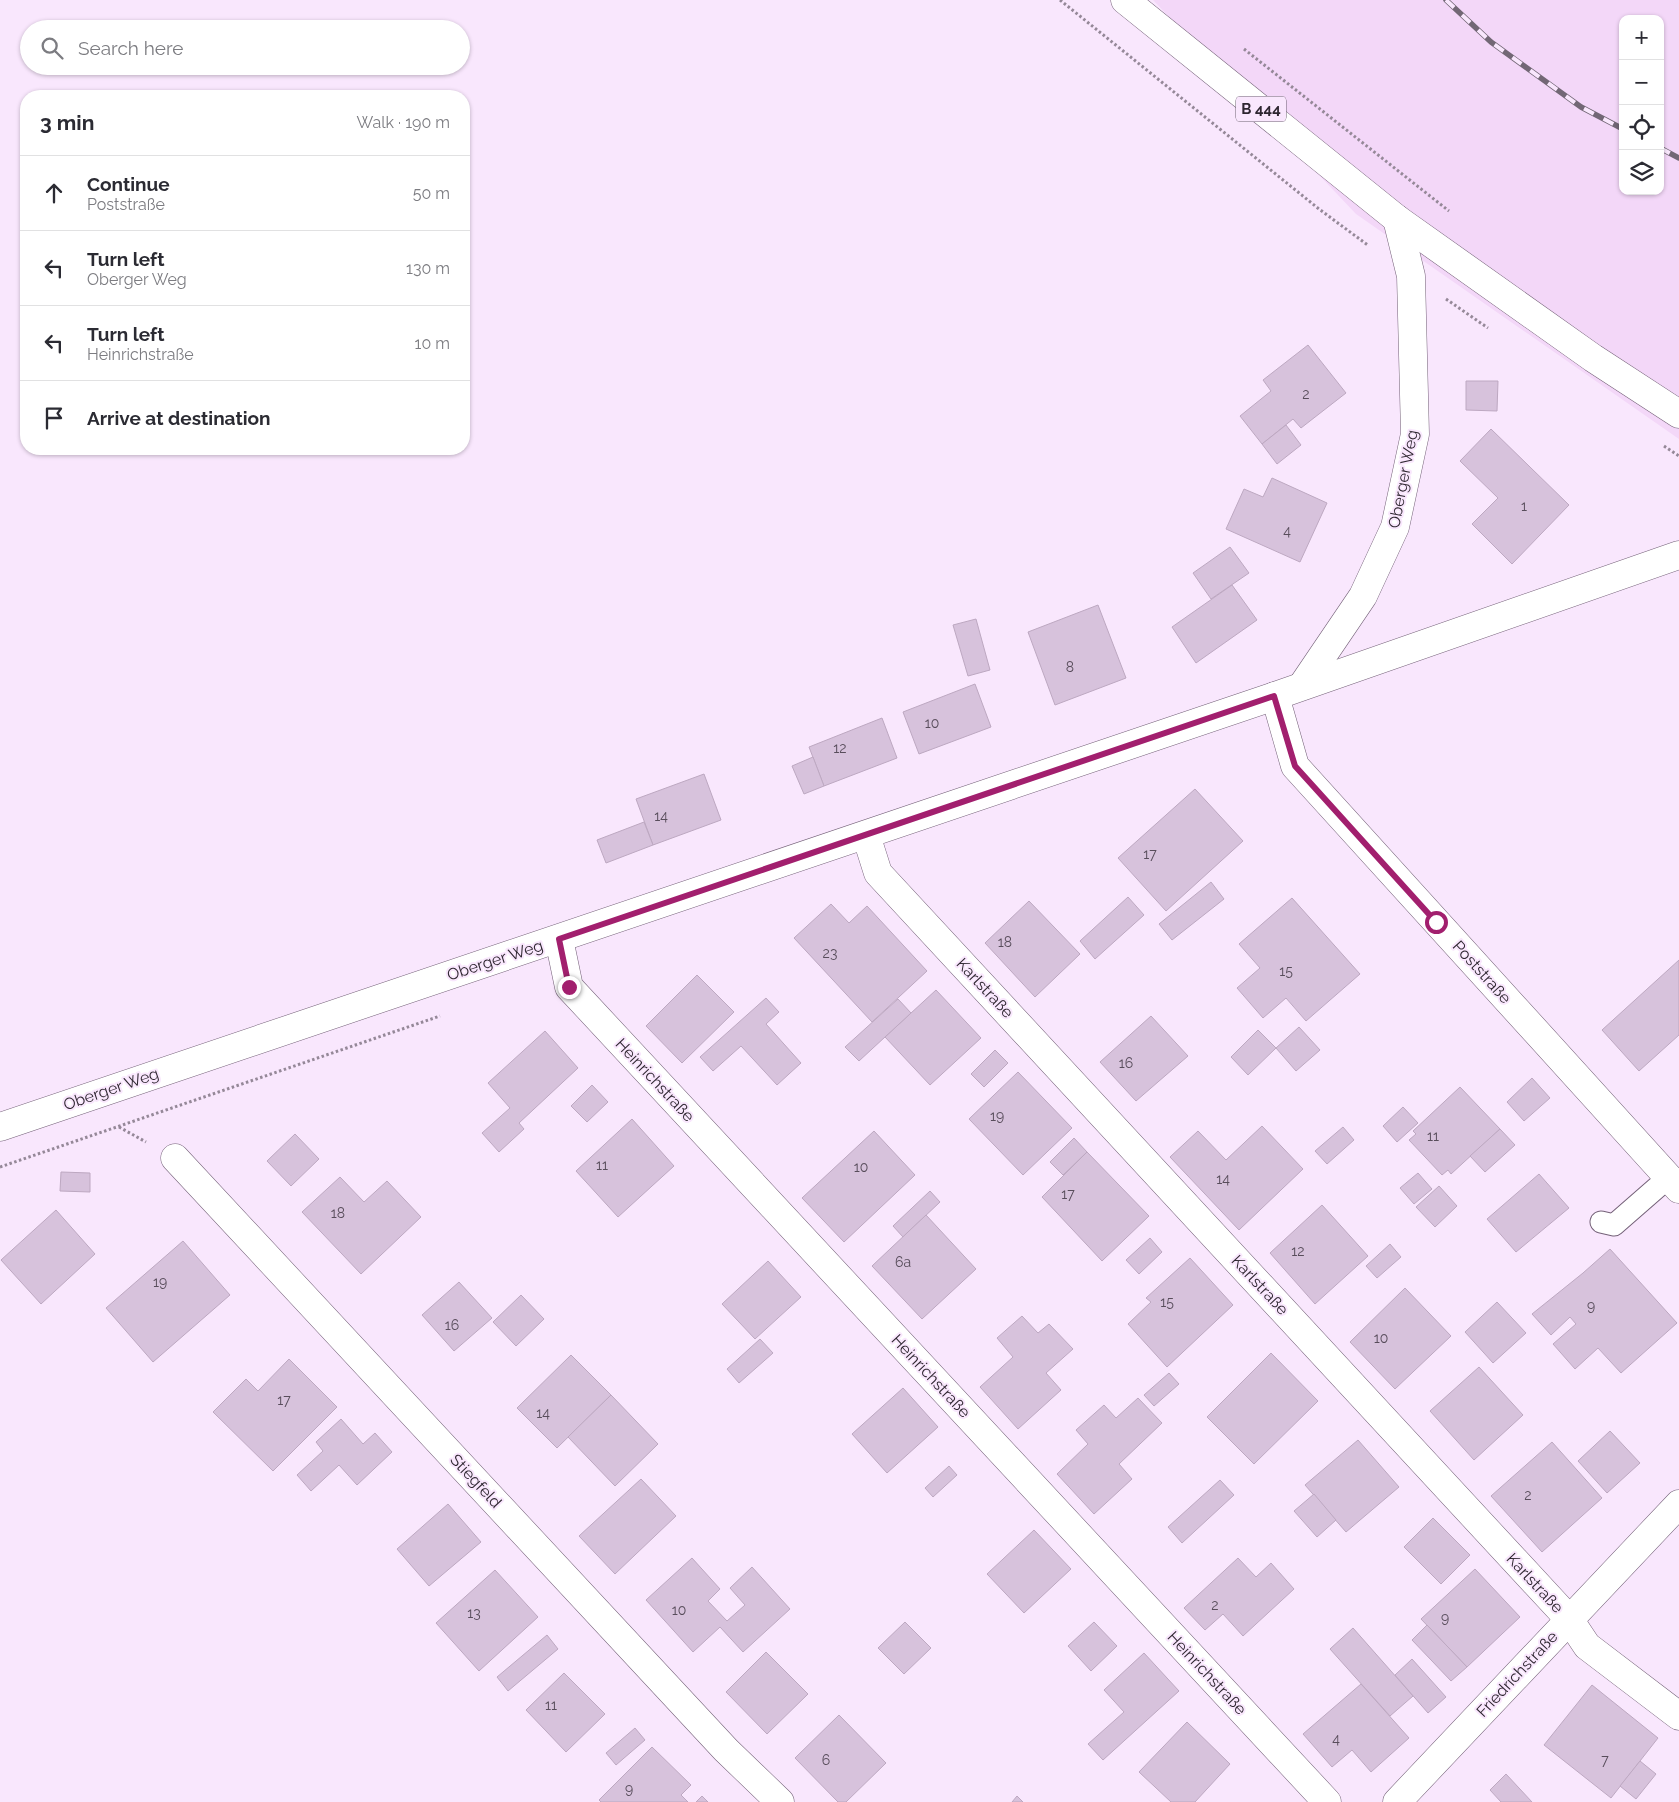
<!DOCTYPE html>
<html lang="en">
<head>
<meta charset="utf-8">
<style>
  :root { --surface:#fff; --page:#f2f2f3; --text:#2b2b33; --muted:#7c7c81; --line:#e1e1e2 }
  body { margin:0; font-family:Raleway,sans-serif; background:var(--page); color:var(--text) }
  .controls { position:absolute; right:15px; top:15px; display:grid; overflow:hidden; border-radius:10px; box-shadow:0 1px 4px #0004 }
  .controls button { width:45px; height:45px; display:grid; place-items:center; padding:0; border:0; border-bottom:1px solid var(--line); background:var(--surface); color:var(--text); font:25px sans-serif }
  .stop { position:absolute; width:15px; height:15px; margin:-11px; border:4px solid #a21f6e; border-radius:50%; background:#fff }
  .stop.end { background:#a21f6e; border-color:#fff; box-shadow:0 1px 5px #0008 }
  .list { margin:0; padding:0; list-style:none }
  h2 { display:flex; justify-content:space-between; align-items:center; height:65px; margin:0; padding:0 20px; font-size:21px }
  h2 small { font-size:16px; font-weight:400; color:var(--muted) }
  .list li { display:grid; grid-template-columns:32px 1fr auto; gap:15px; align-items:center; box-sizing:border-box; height:75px; padding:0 20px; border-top:1px solid var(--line) }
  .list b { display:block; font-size:19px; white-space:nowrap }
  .list p { margin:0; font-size:16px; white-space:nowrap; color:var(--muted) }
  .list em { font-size:16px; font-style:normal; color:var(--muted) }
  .icon { flex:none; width:28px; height:28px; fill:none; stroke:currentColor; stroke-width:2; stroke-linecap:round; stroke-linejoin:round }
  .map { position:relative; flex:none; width:1679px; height:1802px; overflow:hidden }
  .search { position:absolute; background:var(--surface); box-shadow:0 1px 4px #0004; left:20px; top:20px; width:450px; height:55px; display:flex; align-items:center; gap:12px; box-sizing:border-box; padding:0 18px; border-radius:28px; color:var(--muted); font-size:19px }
  .panel { position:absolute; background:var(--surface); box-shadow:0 1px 4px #0004; left:20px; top:90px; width:450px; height:365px; border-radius:20px }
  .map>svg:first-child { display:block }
  .built { fill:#f3d7f8; fill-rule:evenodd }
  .building { fill:#d7c2dc; stroke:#bda8c1 }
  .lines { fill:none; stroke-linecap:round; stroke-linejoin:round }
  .service-casing { stroke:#746178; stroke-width:23 }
  .minor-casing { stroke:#746178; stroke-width:29 }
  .tertiary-casing { stroke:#746178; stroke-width:29 }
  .primary-casing { stroke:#746178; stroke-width:29 }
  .path { stroke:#958898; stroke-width:3; stroke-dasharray:2.5 2.5; stroke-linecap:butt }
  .service { stroke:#fff; stroke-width:21 }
  .minor { stroke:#fff; stroke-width:28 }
  .tertiary { stroke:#fff; stroke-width:28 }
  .primary { stroke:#fff; stroke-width:28 }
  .rail-casing { stroke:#726775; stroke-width:5.5 }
  .rail { stroke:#f9e7fd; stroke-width:4; stroke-dasharray:11; stroke-linecap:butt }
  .route { stroke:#a21f6e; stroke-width:6 }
  .labels { text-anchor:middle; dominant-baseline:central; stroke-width:4; stroke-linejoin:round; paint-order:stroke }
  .number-label { font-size:14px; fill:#584d5b }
  .shield { fill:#f9e7fd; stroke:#6b606e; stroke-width:1 }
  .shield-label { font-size:15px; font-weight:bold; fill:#2e2630 }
  .street-label { font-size:16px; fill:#2e2630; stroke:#f9e7fd }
</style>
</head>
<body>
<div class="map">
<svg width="1679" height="1802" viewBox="0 0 1679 1802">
  <rect width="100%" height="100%" fill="#f9e7fd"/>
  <path class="built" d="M1153 0H1679V439L1356 214ZM1623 19H1660V191H1623Z"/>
  <g class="building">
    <path d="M1308 345 1346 393 1301 428 1293 419 1262 444 1240 416 1271 391 1263 380Z"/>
    <path d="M1466 381H1498L1497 411 1466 410Z"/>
    <path d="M1286 425 1301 445 1277 464 1262 444Z"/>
    <path d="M1491 429 1569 505 1512 564 1472 524 1498 498 1460 461Z"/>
    <path d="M1272 478 1327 503 1300 562 1226 529 1244 489 1263 497Z"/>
    <path d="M1230 547 1249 573 1211 599 1193 573Z"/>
    <path d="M1232 585 1257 620 1196 663 1172 627Z"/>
    <path d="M1098 605 1126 678 1055 705 1028 632Z"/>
    <path d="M976 619 990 670 968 676 953 625Z"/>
    <path d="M975 684 991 727 919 754 903 712Z"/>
    <path d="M882 718 897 758 824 786 809 747Z"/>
    <path d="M813 757 824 786 804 794 792 766Z"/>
    <path d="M704 774 721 820 653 845 636 799Z"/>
    <path d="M1195 789 1243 841 1166 911 1118 858Z"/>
    <path d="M644 822 653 845 606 863 597 840Z"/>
    <path d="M1211 882 1224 899 1172 940 1159 924Z"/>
    <path d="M1128 897 1144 915 1095 959 1080 941Z"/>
    <path d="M1292 898 1360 974 1306 1021 1286 998 1263 1018 1237 988 1260 968 1239 944Z"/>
    <path d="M1029 901 1080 954 1035 997 985 943Z"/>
    <path d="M831 904 849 923 867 906 927 971 872 1022 794 938Z"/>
    <path d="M1679 960V1035L1639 1071 1602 1030Z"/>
    <path d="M697 975 734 1012 682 1063 646 1026Z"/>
    <path d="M936 990 981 1038 930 1085 885 1037Z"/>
    <path d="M766 998 779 1012 766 1024 801 1063 777 1085 741 1046 713 1071 700 1057Z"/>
    <path d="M898 999 911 1013 859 1061 845 1047Z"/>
    <path d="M1151 1016 1188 1056 1136 1101 1100 1062Z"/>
    <path d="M1299 1027 1320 1050 1296 1071 1276 1048Z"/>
    <path d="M1258 1030 1276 1048 1248 1075 1231 1057Z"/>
    <path d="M545 1031 578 1068 519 1123 524 1129 499 1152 482 1133 510 1108 488 1083Z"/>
    <path d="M995 1050 1008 1063 984 1087 971 1074Z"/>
    <path d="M1018 1072 1072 1128 1023 1175 969 1119Z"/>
    <path d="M1532 1078 1550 1098 1524 1121 1507 1102Z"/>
    <path d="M592 1085 608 1102 587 1122 571 1106Z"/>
    <path d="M1460 1087 1500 1129 1451 1174 1448 1170 1442 1175 1409 1140 1416 1134 1413 1131Z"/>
    <path d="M1403 1107 1418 1123 1397 1142 1383 1126Z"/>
    <path d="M632 1119 674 1166 618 1217 576 1171Z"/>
    <path d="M1262 1126 1303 1169 1239 1230 1170 1157 1198 1131 1226 1160Z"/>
    <path d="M1343 1127 1354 1140 1327 1164 1315 1151Z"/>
    <path d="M1500 1129 1515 1145 1485 1172 1470 1156Z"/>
    <path d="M874 1131 915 1175 844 1242 802 1198Z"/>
    <path d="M295 1134 319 1159 291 1186 267 1161Z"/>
    <path d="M1074 1138 1087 1152 1063 1175 1050 1162Z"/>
    <path d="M1087 1152 1149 1216 1102 1261 1042 1197Z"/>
    <path d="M61 1172 90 1173V1192L60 1191Z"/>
    <path d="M1418 1173 1432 1189 1414 1204 1400 1188Z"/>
    <path d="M1539 1174 1569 1208 1516 1252 1487 1219Z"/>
    <path d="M340 1177 364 1202 387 1181 421 1217 361 1274 302 1212Z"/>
    <path d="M1439 1186 1457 1206 1435 1227 1416 1207Z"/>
    <path d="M930 1191 940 1202 903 1237 893 1226Z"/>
    <path d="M1322 1205 1368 1256 1315 1304 1270 1253Z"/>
    <path d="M56 1210 95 1254 41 1304 1 1260Z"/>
    <path d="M926 1215 976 1269 922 1319 872 1266Z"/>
    <path d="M1150 1238 1162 1252 1139 1274 1126 1260Z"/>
    <path d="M183 1241 230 1295 153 1362 106 1308Z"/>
    <path d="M1390 1244 1401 1257 1377 1278 1366 1266Z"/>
    <path d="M1610 1249 1677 1323 1621 1373 1598 1348 1575 1369 1553 1344 1576 1324 1570 1317 1551 1335 1532 1314 1583 1273Z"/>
    <path d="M1190 1258 1233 1305 1167 1367 1128 1324 1151 1302 1146 1298Z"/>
    <path d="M768 1261 801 1297 755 1339 722 1304Z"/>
    <path d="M459 1282 492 1318 454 1351 422 1315Z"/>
    <path d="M1405 1288 1451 1336 1395 1389 1350 1342Z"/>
    <path d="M521 1295 544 1319 516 1346 493 1322Z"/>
    <path d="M1497 1302 1526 1333 1493 1363 1465 1332Z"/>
    <path d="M1022 1316 1038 1333 1049 1324 1073 1349 1046 1373 1061 1390 1018 1429 980 1387 1013 1357 997 1338Z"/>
    <path d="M760 1339 773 1353 739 1383 727 1369Z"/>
    <path d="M1271 1353 1318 1401 1254 1464 1207 1417Z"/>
    <path d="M571 1355 611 1395 557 1448 517 1408Z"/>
    <path d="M289 1359 337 1407 273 1471 213 1412 246 1379 258 1391Z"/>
    <path d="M1479 1367 1523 1415 1474 1460 1430 1411Z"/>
    <path d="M1169 1373 1179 1384 1154 1406 1144 1395Z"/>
    <path d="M903 1388 938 1427 887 1473 852 1434Z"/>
    <path d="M611 1395 658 1444 615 1486 568 1437Z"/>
    <path d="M1138 1398 1162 1423 1119 1464 1132 1479 1094 1514 1057 1474 1088 1444 1076 1430 1104 1405 1116 1418Z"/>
    <path d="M341 1419 363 1444 375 1433 392 1452 357 1485 339 1465 311 1491 297 1475 323 1451 316 1442Z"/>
    <path d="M1610 1431 1640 1463 1607 1493 1578 1461Z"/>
    <path d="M1358 1440 1399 1487 1346 1532 1305 1485Z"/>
    <path d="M1552 1442 1602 1498 1542 1552 1491 1496Z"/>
    <path d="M949 1466 957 1475 933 1497 925 1488Z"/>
    <path d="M641 1479 676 1516 615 1574 579 1536Z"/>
    <path d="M1220 1480 1234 1495 1182 1543 1168 1527Z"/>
    <path d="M1314 1494 1336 1520 1317 1537 1294 1511Z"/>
    <path d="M448 1504 481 1542 429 1586 397 1549Z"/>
    <path d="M1433 1518 1470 1555 1441 1584 1404 1547Z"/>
    <path d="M1034 1530 1071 1569 1024 1613 987 1574Z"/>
    <path d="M692 1558 720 1589 708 1601 727 1621 745 1605 730 1588 752 1567 790 1609 743 1652 720 1627 693 1652 646 1600Z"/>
    <path d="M1238 1558 1256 1577 1271 1563 1294 1589 1243 1636 1223 1614 1205 1630 1184 1608Z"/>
    <path d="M1475 1569 1520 1617 1467 1667 1421 1619Z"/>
    <path d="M495 1570 538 1617 479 1671 436 1623Z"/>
    <path d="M905 1622 931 1648 904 1674 878 1648Z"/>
    <path d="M1094 1622 1117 1646 1091 1671 1068 1646Z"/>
    <path d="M1427 1625 1467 1667 1451 1681 1412 1640Z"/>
    <path d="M1353 1628 1413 1696 1390 1716 1330 1649Z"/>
    <path d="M547 1635 558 1649 508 1691 497 1677Z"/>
    <path d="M766 1652 808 1694 767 1734 726 1692Z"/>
    <path d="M1144 1653 1179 1691 1103 1760 1088 1744 1124 1712 1104 1690Z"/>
    <path d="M1412 1659 1446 1697 1428 1713 1395 1675Z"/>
    <path d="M564 1673 605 1714 566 1752 526 1710Z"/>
    <path d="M1361 1684 1409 1738 1371 1772 1352 1750 1332 1767 1303 1734Z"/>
    <path d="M1592 1685 1658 1738 1611 1798 1544 1745Z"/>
    <path d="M839 1715 886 1763 846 1802H838L795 1758Z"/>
    <path d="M1187 1722 1230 1764 1195 1802H1171L1139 1772Z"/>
    <path d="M635 1728 645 1740 616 1765 606 1753Z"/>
    <path d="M652 1747 691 1785 681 1795 688 1802H601L599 1800Z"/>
    <path d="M1640 1761 1656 1774 1636 1799 1620 1786Z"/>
    <path d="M1506 1774 1532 1802H1501L1490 1790Z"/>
    <path d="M702 1796 708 1802H696Z"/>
    <path d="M1017 1796 1023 1802H1012Z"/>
  </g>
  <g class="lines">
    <g class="service-casing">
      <path id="service" d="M1601 1222 1614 1225 1669 1177"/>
    </g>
    <g class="minor-casing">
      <g id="minor">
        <path d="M1302 686 1363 596 1395 527 1415 434 1411 276 1397 219"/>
        <path d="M1275 696 1295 766 1679 1189"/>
        <path d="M866 835 878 873 1569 1619 1587 1646 1679 1716"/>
        <path d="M559 939 569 987 1327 1802"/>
        <path d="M175 1158 726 1750 780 1802"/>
        <path d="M1397 1802 1679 1504"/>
      </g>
    </g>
    <g class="tertiary-casing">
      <path id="tertiary" d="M0 1127 1275 696 1679 555"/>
    </g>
    <g class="primary-casing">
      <path id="primary" d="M1125 0 1397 219 1593 358 1679 414"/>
    </g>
    <g class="path">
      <path d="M1060 0 1319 209 1369 246"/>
      <path d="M1244 49 1449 211"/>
      <path d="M1446 299 1488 328"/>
      <path d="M1664 446 1679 456"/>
      <path d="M119 1127 146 1142"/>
      <path d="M0 1167 440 1016"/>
    </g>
    <use href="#service" class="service"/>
    <use href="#minor" class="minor"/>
    <use href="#tertiary" class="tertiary"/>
    <use href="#primary" class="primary"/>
    <g class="rail-casing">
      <g id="rail">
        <path d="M1446 0 1491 42 1581 107 1623 129"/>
        <path d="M1660 148 1679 158"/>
      </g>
    </g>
    <use href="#rail" class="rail"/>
  </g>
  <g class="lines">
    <path class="route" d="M569 987 559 939 1274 696 1295 766 1436 922"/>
  </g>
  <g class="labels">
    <g class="number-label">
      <text x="1306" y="394">2</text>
      <text x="1524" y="506">1</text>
      <text x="1287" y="531">4</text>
      <text x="1070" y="667">8</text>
      <text x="932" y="723">10</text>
      <text x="840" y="748">12</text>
      <text x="661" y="816">14</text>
      <text x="1150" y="854">17</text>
      <text x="1005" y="942">18</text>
      <text x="830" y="953">23</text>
      <text x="1286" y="971">15</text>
      <text x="1126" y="1063">16</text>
      <text x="997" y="1116">19</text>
      <text x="1433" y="1136">11</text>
      <text x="602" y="1165">11</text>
      <text x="861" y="1167">10</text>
      <text x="1223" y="1179">14</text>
      <text x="1068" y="1194">17</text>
      <text x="338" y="1213">18</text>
      <text x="1298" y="1251">12</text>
      <text x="903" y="1262">6a</text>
      <text x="160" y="1282">19</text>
      <text x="1167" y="1302">15</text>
      <text x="1591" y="1306">9</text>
      <text x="452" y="1325">16</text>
      <text x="1381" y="1338">10</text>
      <text x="284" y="1400">17</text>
      <text x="543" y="1413">14</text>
      <text x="1528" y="1495">2</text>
      <text x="1215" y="1605">2</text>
      <text x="679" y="1610">10</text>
      <text x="474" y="1613">13</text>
      <text x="1445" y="1618">9</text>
      <text x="551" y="1705">11</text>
      <text x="1336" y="1739">4</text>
      <text x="826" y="1760">6</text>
      <text x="1605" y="1760">7</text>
      <text x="629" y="1789">9</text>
    </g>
    <rect class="shield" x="1236" y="96.5" width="50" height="25" rx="4"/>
    <g class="shield-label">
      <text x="1261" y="109">B 444</text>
    </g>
    <g class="street-label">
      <text transform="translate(1403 479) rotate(-79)">Oberger Weg</text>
      <text transform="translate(495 960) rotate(-18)">Oberger Weg</text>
      <text transform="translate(1482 972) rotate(48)">Poststraße</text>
      <text transform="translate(985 988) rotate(47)">Karlstraße</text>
      <text transform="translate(655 1080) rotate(47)">Heinrichstraße</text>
      <text transform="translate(111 1089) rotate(-19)">Oberger Weg</text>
      <text transform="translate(1260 1285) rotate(47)">Karlstraße</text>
      <text transform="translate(931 1376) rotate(47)">Heinrichstraße</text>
      <text transform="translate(476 1481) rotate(47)">Stiegfeld</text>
      <text transform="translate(1535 1583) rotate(47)">Karlstraße</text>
      <text transform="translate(1207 1673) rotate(47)">Heinrichstraße</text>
      <text transform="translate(1517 1674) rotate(-47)">Friedrichstraße</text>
    </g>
  </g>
</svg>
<div class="controls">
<button>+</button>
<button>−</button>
<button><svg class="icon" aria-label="locate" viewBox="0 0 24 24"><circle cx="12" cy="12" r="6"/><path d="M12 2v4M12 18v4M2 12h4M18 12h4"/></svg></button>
<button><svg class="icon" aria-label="layers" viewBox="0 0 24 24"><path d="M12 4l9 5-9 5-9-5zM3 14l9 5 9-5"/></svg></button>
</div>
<div class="stop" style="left:1436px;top:922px"></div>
<div class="stop end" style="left:569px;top:987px"></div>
<div class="search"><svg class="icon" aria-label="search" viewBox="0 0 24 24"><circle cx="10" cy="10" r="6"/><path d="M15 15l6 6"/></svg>Search here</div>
<section class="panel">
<h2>3 min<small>Walk · 190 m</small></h2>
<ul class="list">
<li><svg class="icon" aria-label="ahead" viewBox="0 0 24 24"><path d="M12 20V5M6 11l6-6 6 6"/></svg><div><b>Continue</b><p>Poststraße</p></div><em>50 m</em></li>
<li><svg class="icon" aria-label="left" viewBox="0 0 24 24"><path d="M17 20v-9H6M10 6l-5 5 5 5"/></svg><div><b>Turn left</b><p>Oberger Weg</p></div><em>130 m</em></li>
<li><svg class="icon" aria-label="left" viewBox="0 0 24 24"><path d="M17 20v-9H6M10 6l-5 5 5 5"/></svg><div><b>Turn left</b><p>Heinrichstraße</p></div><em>10 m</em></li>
<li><svg class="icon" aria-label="arrive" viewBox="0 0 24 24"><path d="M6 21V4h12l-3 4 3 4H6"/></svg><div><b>Arrive at destination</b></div></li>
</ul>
</section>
</div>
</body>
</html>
